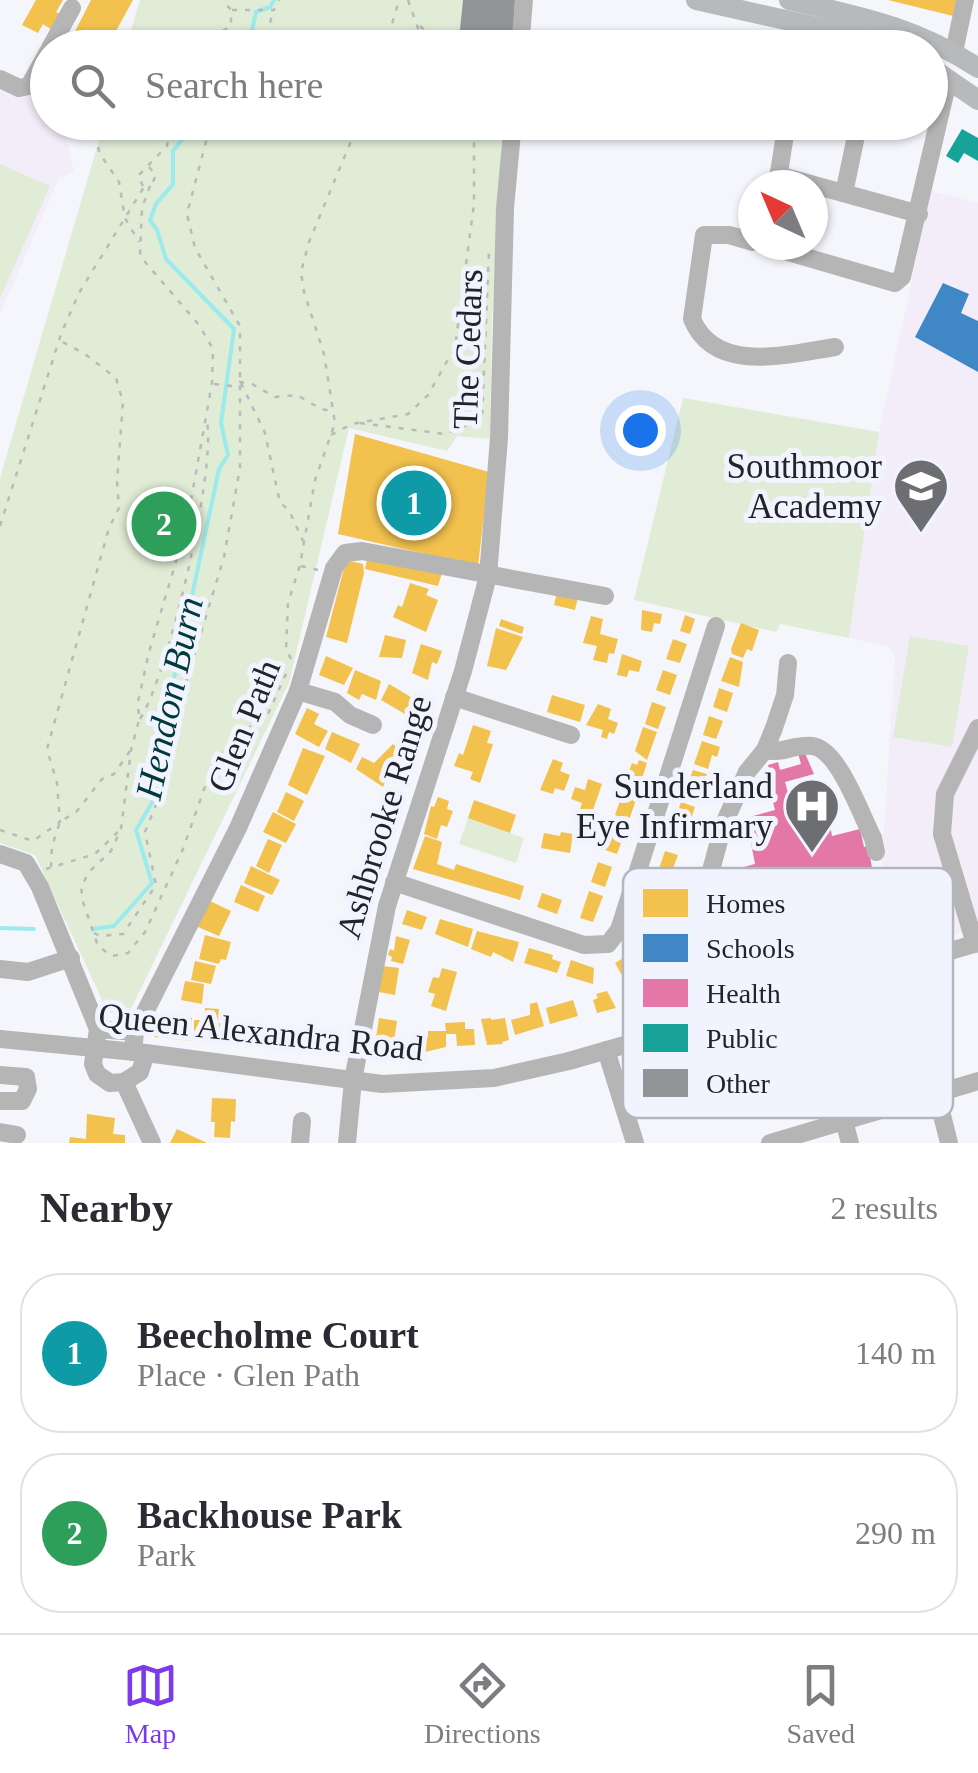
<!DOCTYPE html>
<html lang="en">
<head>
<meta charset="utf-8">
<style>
  :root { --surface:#fff; --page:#f7f7f7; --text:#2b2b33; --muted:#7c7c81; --line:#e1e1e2; --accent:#7c3aed }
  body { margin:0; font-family:"Times New Roman",serif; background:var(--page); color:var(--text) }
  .compass { position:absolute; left:738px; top:170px; width:90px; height:90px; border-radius:50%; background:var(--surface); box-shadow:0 2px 8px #0004; rotate:316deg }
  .you { position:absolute; left:640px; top:430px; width:35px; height:35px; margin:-25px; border:8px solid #fff; border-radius:50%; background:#1a73e8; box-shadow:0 0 0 15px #1a73e833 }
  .badge { display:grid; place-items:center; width:65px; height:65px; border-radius:50%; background:var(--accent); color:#fff; font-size:32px; font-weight:700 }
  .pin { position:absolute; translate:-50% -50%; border:5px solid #fff; box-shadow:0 2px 10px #0006 }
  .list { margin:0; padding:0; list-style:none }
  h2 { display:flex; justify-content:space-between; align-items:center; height:130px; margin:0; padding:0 40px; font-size:42px }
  h2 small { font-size:32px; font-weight:400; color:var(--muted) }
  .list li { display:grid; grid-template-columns:65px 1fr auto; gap:30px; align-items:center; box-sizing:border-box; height:160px; margin:0 20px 20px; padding:0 20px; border:2px solid var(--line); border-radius:40px }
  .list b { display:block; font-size:38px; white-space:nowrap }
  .list p { margin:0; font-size:32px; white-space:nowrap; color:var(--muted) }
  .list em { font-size:32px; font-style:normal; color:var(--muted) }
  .icon { flex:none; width:55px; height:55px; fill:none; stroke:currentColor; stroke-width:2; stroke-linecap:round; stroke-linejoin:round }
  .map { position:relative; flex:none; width:978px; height:1143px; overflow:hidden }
  .search { position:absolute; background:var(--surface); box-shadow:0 2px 8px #0004; left:30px; right:30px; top:30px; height:110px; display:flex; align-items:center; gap:25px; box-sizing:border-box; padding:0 35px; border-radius:55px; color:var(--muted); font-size:38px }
  .sheet { height:490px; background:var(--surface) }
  nav { display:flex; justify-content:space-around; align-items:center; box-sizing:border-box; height:140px; border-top:2px solid var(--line); background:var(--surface); font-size:28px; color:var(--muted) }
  nav a { display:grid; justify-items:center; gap:5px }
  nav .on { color:var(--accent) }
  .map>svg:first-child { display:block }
  .education { fill:#f3edfa }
  .green { fill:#e0ecd6 }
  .homes { fill:#f2c14e }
  .schools { fill:#3f88c5 }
  .health { fill:#e377a8 }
  .public { fill:#17a398 }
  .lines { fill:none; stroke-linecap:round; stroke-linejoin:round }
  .stream { stroke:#9bebed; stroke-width:4 }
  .building { fill:#939498 }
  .path { stroke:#b9babc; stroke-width:2.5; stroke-dasharray:5 8; stroke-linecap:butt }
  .minor { stroke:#b5b5b6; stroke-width:18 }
  .major { stroke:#b8b9bb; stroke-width:20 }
  .labels { text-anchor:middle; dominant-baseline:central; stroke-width:10; stroke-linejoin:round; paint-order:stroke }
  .street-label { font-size:35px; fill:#232428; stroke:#f1f4ff }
  .poi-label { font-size:35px; fill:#232428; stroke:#f1f4ff; text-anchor:end }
  .water-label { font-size:38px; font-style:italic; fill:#013a3b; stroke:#f1f4ff }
  .key { fill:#f1f4ff; stroke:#b3b6be; stroke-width:2.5 }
  .key-label { font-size:28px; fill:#232428 }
</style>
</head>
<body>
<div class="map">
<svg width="978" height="1143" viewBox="0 0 978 1143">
  <rect width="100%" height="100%" fill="#f4f6fc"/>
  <g class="education">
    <path d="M0 84 47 105 48 122 63 123 74 172 59 178 0 314Z"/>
    <path d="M931 191 978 203V928L876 957 895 656 887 646 849 638 879 432Z"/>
  </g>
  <g class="green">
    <path d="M140 0H463L458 47 126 48Z"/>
    <path d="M104 123H507L492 318 490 439 457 436 447 451 349 428 289 683 128 1015 117 1012 108 1013 35 855 0 843V478Z"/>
    <path d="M0 164 50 186 0 298Z"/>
    <path d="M683 398 879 432 849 638 780 624 776 632 634 600Z"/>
    <path d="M910 636 969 646 952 747 893 737Z"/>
    <path d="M468 818 524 838 516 863 459 844Z"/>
  </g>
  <g class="homes">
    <path d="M36 0H63L56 12 64 16 55 32 43 24 38 33 22 25Z"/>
    <path d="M91 0H133L110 42 96 35 89 48H83L70 41Z"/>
    <path d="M888 0H956L953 16Z"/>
    <path d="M355 434 489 472 478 566 338 534Z"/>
    <path d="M368 556 442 573 438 586 365 569Z"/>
    <path d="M350 561 363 564 364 573 347 643 326 637 344 568Z"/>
    <path d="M410 583 429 589 426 595 438 600 426 632 393 617 398 605 402 607Z"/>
    <path d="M557 592 578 597 575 610 554 605Z"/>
    <path d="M642 610 662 614 660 624 654 623 652 632 641 630Z"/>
    <path d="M685 615 695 619 690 634 680 631Z"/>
    <path d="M591 616 603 619 600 634 618 639 614 654 609 653 607 663 593 660 597 646 583 643Z"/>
    <path d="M501 619 524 627 522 634 499 626Z"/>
    <path d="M741 623 759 630 752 651 747 649 743 658 732 654 731 649Z"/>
    <path d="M496 628 523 637 506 670 487 666Z"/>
    <path d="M385 635 406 640 402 658 379 657Z"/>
    <path d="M673 639 687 644 680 663 666 659Z"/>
    <path d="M421 644 442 651 437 664 432 662 428 680 412 673Z"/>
    <path d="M622 654 642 661 639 672 629 670 627 677 617 675Z"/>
    <path d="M326 656 353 668 344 685 319 675Z"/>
    <path d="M730 657 743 662 739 687 721 681Z"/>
    <path d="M355 670 381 681 376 700 362 694 359 700 347 693Z"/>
    <path d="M663 670 677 675 670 695 656 690Z"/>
    <path d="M389 684 431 709 422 724 381 700Z"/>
    <path d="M719 688 733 693 727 712 713 707Z"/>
    <path d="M552 695 585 705 580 722 547 712Z"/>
    <path d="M652 702 666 707 658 729 645 724Z"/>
    <path d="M598 704 611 709 608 719 618 723 614 734 609 732 607 739 601 737 603 730 586 725Z"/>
    <path d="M307 708 319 714 314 724 328 731 319 747 295 734Z"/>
    <path d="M709 716 723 721 716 739 703 735Z"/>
    <path d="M473 725 491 731 487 743 493 744 480 783 470 779 473 772 454 766 459 753 463 755Z"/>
    <path d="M643 727 657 732 647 760 635 751Z"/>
    <path d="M332 732 360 744 351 763 325 749Z"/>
    <path d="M702 741 720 747 717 757 712 755 708 769 694 764Z"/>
    <path d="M393 744 405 754 389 773 383 787 356 769 362 757 374 763Z"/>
    <path d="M303 748 325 756 307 795 288 785Z"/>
    <path d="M553 759 563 763 560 771 570 775 564 791 555 788 553 794 540 790Z"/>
    <path d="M639 760 647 763 639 788 625 783 632 763 637 765Z"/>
    <path d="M693 770 707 774 704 783 709 785 706 792 701 790 698 799 684 794Z"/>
    <path d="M588 779 602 784 592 813 580 809 582 803 571 799 575 787 585 790Z"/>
    <path d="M286 792 304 801 294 821 277 812Z"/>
    <path d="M622 795 636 800 629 820 615 815Z"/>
    <path d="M438 797 449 801 447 809 453 811 447 827 441 825 437 839 424 834 431 806 434 807Z"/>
    <path d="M474 800 516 815 510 833 468 818Z"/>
    <path d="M681 802 695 807 683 843 669 838Z"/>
    <path d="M273 812 296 824 286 843 263 832Z"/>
    <path d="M610 820 627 826 617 854 602 849 609 832 606 831Z"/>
    <path d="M561 832 573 834 570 853 541 848 544 833 560 836Z"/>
    <path d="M425 836 442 842 437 864 454 870 456 864 524 886 520 900 413 869Z"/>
    <path d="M268 839 282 845 269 873 256 866Z"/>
    <path d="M665 851 678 855 665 890 653 886Z"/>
    <path d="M598 862 612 867 605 887 591 882Z"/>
    <path d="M251 866 280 880 272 895 244 883Z"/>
    <path d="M241 885 265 896 258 912 234 902Z"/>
    <path d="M589 891 603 896 593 922 580 918Z"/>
    <path d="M542 893 562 900 557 914 537 907Z"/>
    <path d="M210 901 231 911 219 936 198 927Z"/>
    <path d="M407 910 427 917 422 930 402 924Z"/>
    <path d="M440 919 473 929 468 947 435 934Z"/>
    <path d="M477 931 519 942 513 962 493 952 491 957 471 949Z"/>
    <path d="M205 935 231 942 226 960 221 959 219 964 199 959Z"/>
    <path d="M396 936 410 940 403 964 391 961 392 957 388 955 390 949 394 951Z"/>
    <path d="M529 948 553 955 552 959 561 962 557 973 524 963Z"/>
    <path d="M625 957 635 973 630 976 628 974 623 977 615 963Z"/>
    <path d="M571 960 594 968 593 984 566 976Z"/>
    <path d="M195 961 216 966 211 984 191 980Z"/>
    <path d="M383 966 399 968 395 995 379 992Z"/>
    <path d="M442 968 457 972 446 1011 431 1006 435 994 428 992 433 977 439 978Z"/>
    <path d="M185 981 204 984 202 1004 181 1000Z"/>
    <path d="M607 991 616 1008 597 1013 593 1000 598 998 596 994Z"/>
    <path d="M573 1000 578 1016 550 1024 546 1008Z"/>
    <path d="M537 1002 544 1026 515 1035 511 1020 530 1015V1004Z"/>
    <path d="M205 1008 219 1009 218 1023 227 1024 224 1039 194 1035V1020H204Z"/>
    <path d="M158 1014 192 1018 190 1041 154 1037Z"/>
    <path d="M379 1018 397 1021 393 1048 375 1045Z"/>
    <path d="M491 1018V1020L505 1018 509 1040 502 1042 503 1044 487 1045 481 1019Z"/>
    <path d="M465 1022V1029H474L475 1045 457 1046 456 1034H446V1047L425 1052 424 1038 428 1037V1031H446L445 1023Z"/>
    <path d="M212 1098 236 1099 235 1122 231 1121 230 1138 214 1137 215 1122H211Z"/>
    <path d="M87 1114 115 1118 113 1134 125 1135V1143H69L70 1137 86 1139Z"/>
    <path d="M177 1129 207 1143H170Z"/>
  </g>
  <path class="schools" d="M943 283 969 294 961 313 978 321V372L915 337Z"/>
  <path class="health" d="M804 751 814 774 785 782 790 800 795 798 797 806 804 804 806 810 799 812 801 820 795 821 799 837 821 833 818 822 823 821 826 832 831 830 832 836 860 829 864 847 868 846 875 884 843 893 855 936 807 949 797 902 717 924 711 907 726 899 721 882 742 876 740 868 755 864 746 818 775 810 770 791 775 790 768 765 778 762 780 770 801 764 798 753Z"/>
  <path class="public" d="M962 129 978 138V161L964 153 958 163 946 156Z"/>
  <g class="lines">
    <g class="stream">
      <path d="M248 48 256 12 270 7 274 0"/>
      <path d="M0 928 34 929"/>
      <path d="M93 929 114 926 152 883 136 830 157 794 152 749 176 671 219 469 228 455 221 423 234 329 166 259 157 230 150 220 156 204 173 184V151L196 122"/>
    </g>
  </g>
  <path class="building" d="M463 0H515L513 48H458Z"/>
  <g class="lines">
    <g class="path">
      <path d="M408 0 425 48"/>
      <path d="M232 10H274L279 0"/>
      <path d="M420 26 445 48"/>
      <path d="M205 48 209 39 231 26V10L223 0"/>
      <path d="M264 48 273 11"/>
      <path d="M385 48 399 0"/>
      <path d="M91 122 100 154 119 182 125 218 139 242"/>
      <path d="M497 134V122"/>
      <path d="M149 167 156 175 151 186"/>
      <path d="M143 186 138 176 167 146 171 122"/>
      <path d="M150 186 142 208 140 256 199 325 213 349 212 383 186 528 149 652 138 702 139 720 131 750 121 829 111 851 89 872 81 887 83 902 98 946 112 956 128 953 145 932 183 849 214 761 240 734 268 714 289 667"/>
      <path d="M241 383 265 433 280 503 289 510 303 541"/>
      <path d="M214 384 231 386 240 382 252 384 275 397 297 395 321 409 332 411"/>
      <path d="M360 423 445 434 482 419 489 251"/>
      <path d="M331 435 352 424 408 414 428 395 455 347 474 204V122"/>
      <path d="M0 526 61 334 79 293 144 187"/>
      <path d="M301 566 318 570"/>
      <path d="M291 659 286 649 288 603 300 565 315 480 335 423 324 354 304 292 301 272 309 242 359 122"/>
      <path d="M140 719C168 676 216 472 207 422"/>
      <path d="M0 830 33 841 60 822 57 783 47 749 109 528 119 508 117 482 123 402 116 378 85 354 59 340"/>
      <path d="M51 867 52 846 60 822 77 811 102 779 114 774 130 751"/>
      <path d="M46 869 95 854 120 830"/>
      <path d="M94 933 100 936 123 934 156 885 145 832 162 790 176 715 224 557 240 468V326L195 248 187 214 208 134 216 122"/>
      <path d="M728 950 721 924 764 912"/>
    </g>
    <g class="minor">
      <path d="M50 48 72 8"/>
      <path d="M520 48 524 0"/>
      <path d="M795 48 797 23"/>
      <path d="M954 52 965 0"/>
      <path d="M0 79 19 88 29 86 48 52"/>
      <path d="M778 175 919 214"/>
      <path d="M777 185 787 122"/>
      <path d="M844 193 859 122"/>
      <path d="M753 242 729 235H704L692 319C715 375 789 354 835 347"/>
      <path d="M764 245 895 283 902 277 948 81"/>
      <path d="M298 691 335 702 350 715 373 725"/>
      <path d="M454 697 571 735"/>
      <path d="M765 750C782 754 795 744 812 746 838 748 861 815 873 838L876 852"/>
      <path d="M0 854 26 863 40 887 98 1029 93 1064 97 1074 110 1083 124 1082 140 1072 146 1053"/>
      <path d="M394 882 584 945 608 944 619 930 716 626"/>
      <path d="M975 944 942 834 945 794 978 728"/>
      <path d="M793 960 846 943"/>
      <path d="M904 964 949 1143"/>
      <path d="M0 969 28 972 71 958"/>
      <path d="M721 981 700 911 723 826 747 772 765 750 774 728 785 695 788 663"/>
      <path d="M730 1013 721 981 793 960 780 914"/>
      <path d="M98 1029 135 1032"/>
      <path d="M0 1039 146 1053 382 1084 494 1078 569 1061 978 943"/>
      <path d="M606 1050 635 1143"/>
      <path d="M133 1052 135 1032 238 828 298 691 334 568 345 553 362 551 605 596"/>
      <path d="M0 1075 26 1077 28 1089 22 1101H0"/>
      <path d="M124 1082 152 1143"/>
      <path d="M844 1121 850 1143"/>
      <path d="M0 1132 17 1135"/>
      <path d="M300 1143 302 1121"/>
      <path d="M347 1143 353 1080 387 906 463 671 488 576 499 438 505 208 513 122"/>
      <path d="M770 1143 978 1081"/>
    </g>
    <g class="major">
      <path d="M696 0 853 35 892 48"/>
      <path d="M789 0C861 17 914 26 978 68"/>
      <path d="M930 67 978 100"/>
    </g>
  </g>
  <defs>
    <g id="school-pin" transform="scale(2.875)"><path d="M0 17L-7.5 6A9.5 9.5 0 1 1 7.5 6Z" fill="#6c6e72" stroke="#f1f4ff"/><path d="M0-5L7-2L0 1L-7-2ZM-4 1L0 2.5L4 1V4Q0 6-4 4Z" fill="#fff"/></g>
    <g id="hospital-pin" transform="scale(2.875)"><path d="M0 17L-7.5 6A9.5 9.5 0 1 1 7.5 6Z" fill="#6c6e72" stroke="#f1f4ff"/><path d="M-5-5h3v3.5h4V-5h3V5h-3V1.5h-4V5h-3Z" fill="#fff"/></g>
  </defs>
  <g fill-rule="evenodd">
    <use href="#school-pin" x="921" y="486"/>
    <use href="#hospital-pin" x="812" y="806"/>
  </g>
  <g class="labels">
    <g class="street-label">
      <text transform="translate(468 349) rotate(-88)">The Cedars</text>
      <text transform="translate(244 726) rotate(-68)">Glen Path</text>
      <text transform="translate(384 817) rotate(-73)">Ashbrooke Range</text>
      <text transform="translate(261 1032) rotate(6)">Queen Alexandra Road</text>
    </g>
    <g class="poi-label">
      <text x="882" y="466">Southmoor<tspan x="882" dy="40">Academy</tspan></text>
      <text x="773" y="786">Sunderland<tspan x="773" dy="40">Eye Infirmary</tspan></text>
    </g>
    <g class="water-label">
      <text transform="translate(169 698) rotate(-78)">Hendon Burn</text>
    </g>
  </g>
  <rect x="623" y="868" width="330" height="250" rx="15" class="key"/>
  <rect x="643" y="889" width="45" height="28" fill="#f2c14e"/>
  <rect x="643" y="934" width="45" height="28" fill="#3f88c5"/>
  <rect x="643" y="979" width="45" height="28" fill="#e377a8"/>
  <rect x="643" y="1024" width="45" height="28" fill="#17a398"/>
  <rect x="643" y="1069" width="45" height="28" fill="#939498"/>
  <g class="key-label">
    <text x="706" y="913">Homes</text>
    <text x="706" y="958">Schools</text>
    <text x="706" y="1003">Health</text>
    <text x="706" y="1048">Public</text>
    <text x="706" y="1093">Other</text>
  </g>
</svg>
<svg class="compass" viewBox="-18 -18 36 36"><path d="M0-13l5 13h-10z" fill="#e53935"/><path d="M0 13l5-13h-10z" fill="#7c7c81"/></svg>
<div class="you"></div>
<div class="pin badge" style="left:414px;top:503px;background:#0f9aa8">1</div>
<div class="pin badge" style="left:164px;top:524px;background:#2e9e5b">2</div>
<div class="search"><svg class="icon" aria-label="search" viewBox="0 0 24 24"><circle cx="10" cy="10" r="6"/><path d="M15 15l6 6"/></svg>Search here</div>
</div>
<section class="sheet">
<h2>Nearby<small>2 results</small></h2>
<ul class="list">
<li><span class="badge" style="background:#0f9aa8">1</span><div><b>Beecholme Court</b><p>Place · Glen Path</p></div><em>140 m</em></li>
<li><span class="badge" style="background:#2e9e5b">2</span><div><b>Backhouse Park</b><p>Park</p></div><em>290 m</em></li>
</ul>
</section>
<nav>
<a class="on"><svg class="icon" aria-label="map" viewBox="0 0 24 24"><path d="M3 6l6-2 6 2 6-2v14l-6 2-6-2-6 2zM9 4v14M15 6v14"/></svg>Map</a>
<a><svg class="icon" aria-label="directions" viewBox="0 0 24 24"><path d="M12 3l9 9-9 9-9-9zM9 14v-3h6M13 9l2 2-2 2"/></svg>Directions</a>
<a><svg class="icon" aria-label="saved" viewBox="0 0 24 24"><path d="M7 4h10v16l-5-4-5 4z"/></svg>Saved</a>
</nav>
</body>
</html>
